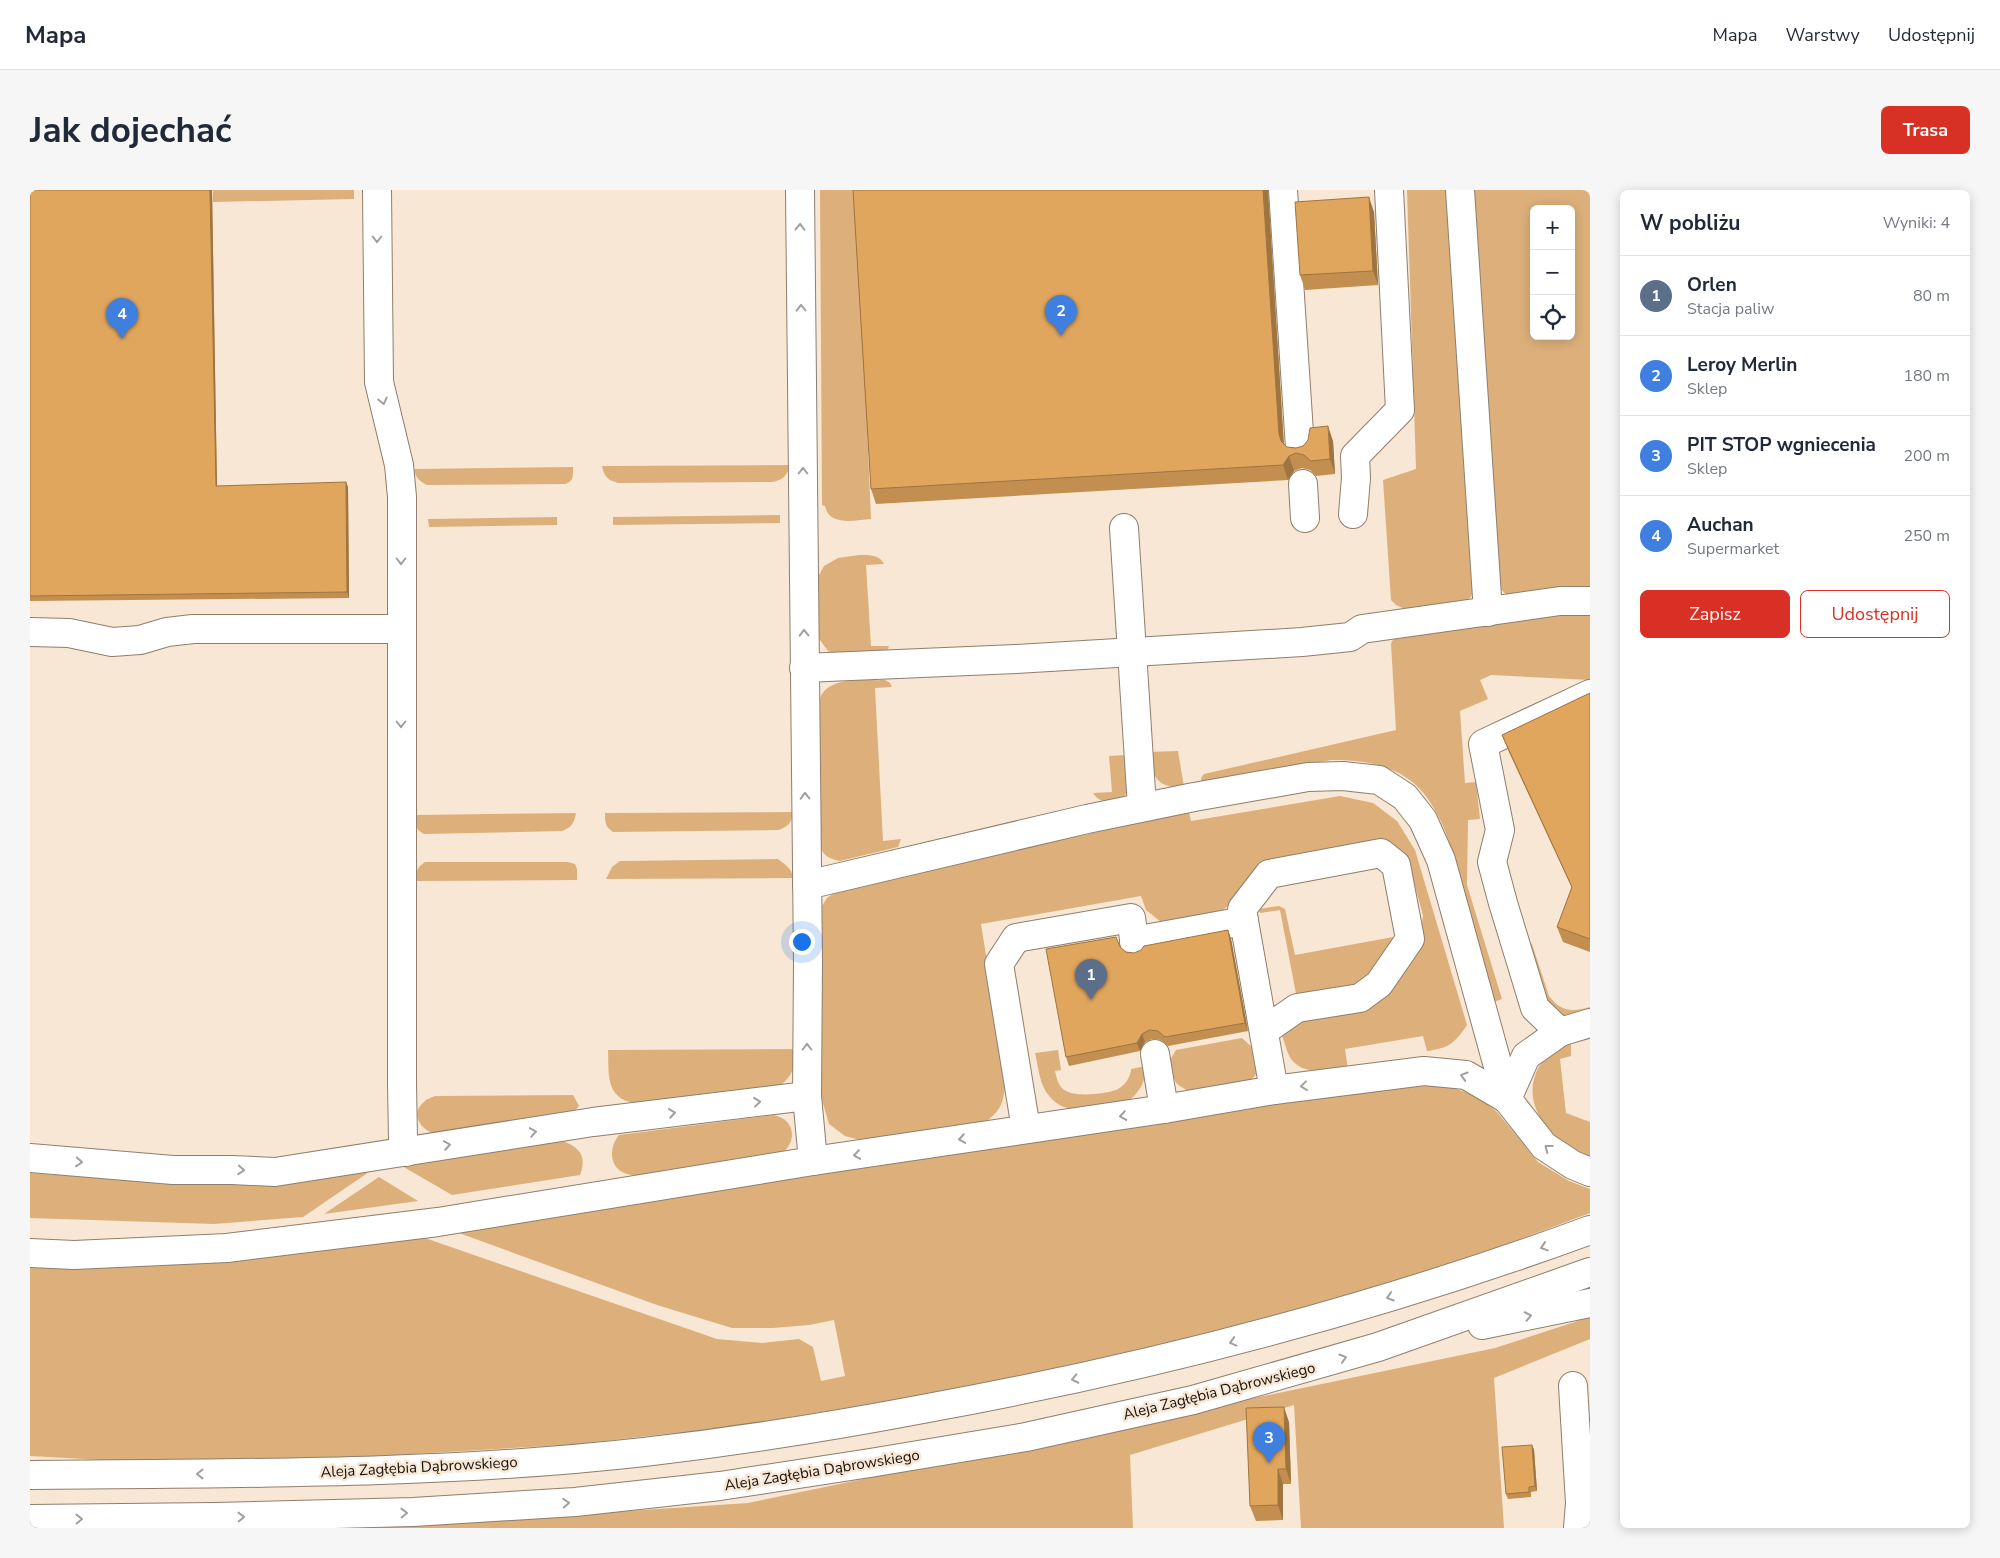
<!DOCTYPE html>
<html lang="pl">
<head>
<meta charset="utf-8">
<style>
  :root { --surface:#fff; --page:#f6f6f7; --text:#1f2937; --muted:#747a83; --line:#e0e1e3; --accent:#d93025 }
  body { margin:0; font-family:"Nunito Sans",sans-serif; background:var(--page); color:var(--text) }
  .controls { position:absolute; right:15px; top:15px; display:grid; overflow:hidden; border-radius:8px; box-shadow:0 2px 12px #0003 }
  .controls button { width:45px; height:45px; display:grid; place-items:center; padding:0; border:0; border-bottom:1px solid var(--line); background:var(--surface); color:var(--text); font:25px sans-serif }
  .you { position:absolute; left:771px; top:751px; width:18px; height:18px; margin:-12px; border:4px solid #fff; border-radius:50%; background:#1a73e8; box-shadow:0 0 0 8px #1a73e833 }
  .badge { display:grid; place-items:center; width:32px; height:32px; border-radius:50%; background:var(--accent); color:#fff; font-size:16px; font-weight:700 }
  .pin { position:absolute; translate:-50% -41px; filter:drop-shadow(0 1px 2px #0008) }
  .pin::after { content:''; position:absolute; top:26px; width:18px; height:15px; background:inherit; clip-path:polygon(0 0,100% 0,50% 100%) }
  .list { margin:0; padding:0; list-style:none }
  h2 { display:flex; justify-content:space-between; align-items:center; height:65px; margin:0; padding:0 20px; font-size:21px }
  h2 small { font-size:16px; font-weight:400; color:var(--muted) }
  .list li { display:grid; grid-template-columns:32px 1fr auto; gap:15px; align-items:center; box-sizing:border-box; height:80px; padding:0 20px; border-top:1px solid var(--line) }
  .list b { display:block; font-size:19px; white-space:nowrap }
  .list p { margin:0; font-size:16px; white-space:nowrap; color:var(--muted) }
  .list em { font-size:16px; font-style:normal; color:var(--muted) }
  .actions { display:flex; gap:10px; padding:15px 20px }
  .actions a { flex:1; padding:11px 0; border:1px solid var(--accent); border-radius:8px; text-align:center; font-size:18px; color:var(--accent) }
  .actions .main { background:var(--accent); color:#fff }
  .icon { flex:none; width:28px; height:28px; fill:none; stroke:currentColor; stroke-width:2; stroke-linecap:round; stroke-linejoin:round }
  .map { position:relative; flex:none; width:1560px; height:1338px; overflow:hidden; border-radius:8px }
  header { display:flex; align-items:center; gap:30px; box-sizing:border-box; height:70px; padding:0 25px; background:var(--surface); border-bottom:1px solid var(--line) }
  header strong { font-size:24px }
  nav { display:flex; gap:28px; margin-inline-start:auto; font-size:18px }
  .intro { display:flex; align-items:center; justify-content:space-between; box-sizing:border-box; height:120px; padding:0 30px }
  h1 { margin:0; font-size:35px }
  .button { padding:12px 22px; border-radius:8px; background:var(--accent); color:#fff; font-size:18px; font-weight:700 }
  main { display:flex; gap:30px; padding:0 30px }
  aside { flex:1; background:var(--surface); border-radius:8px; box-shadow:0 2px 12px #0003 }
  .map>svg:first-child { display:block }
  .green { fill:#ddb07b; fill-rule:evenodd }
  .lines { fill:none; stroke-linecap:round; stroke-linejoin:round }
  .minor-casing { stroke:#8e7e6d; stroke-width:30 }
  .major-casing { stroke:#8e7e6d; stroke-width:30 }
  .minor { stroke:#fff; stroke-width:28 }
  .major { stroke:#fff; stroke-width:28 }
  .wall { fill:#c28f50 }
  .shaded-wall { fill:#9e7441 }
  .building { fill:#e1a65d; stroke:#9e7441 }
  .oneway { stroke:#a2a09d }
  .labels { text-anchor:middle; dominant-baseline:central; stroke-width:5; stroke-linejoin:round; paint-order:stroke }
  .street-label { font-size:15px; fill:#17110b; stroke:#f8e7d4 }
</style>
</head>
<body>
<header>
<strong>Mapa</strong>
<nav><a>Mapa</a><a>Warstwy</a><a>Udostępnij</a></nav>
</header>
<div class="intro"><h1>Jak dojechać</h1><a class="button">Trasa</a></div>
<main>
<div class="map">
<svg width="1560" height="1338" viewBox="0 0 1560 1338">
  <rect width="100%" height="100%" fill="#f8e7d4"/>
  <g class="green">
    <path d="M183 0H324V9L183 12Z"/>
    <path d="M790 0H827L841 329C826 330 799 337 795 316L792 315Z"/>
    <path d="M1377 0H1420L1443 401 1441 407 1432 413 1377 420 1366 415 1361 410 1353 290 1386 279Z"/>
    <path d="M1444 0H1560V399L1477 405 1465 394 1463 374ZM1504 19H1541V146H1504Z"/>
    <path d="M760 275C757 286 753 290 742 292L588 293C578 290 574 287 572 276Z"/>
    <path d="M543 277C543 285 544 291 535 294L397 295C389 291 385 287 384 279Z"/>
    <path d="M750 325V333L583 335V327Z"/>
    <path d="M527 327V335L399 337 398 329Z"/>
    <path d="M829 365C839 365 849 364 854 374L836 375 841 456H859L858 459 852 463 806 465 798 461 787 446 786 393 788 387 794 376 808 368Z"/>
    <path d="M1560 420V490L1461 485 1450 490 1458 509 1430 521 1435 593 1446 592 1450 629 1438 630 1437 695 1472 809 1464 812C1455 779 1446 746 1437 713 1426 675 1417 628 1389 598 1367 575 1330 569 1301 570L1172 594 1171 588 1174 584 1366 540 1361 454 1362 451 1370 444Z"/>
    <path d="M855 490 860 493 862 497 845 498 853 651 871 649 868 657 810 671C800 669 793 666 789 655L788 518C789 515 789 510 791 506 801 486 836 491 855 490Z"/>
    <path d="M1148 561 1154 597C1127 599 1122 586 1118 562Z"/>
    <path d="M1096 565 1098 602 1094 606C1082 609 1071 616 1063 603L1082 602 1079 566Z"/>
    <path d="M1310 606 1343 613 1367 631 1385 660 1437 835C1424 854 1419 858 1397 861L1393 846 1315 859 1318 880C1299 881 1274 886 1261 869 1257 863 1255 853 1252 846L1266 832 1389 756 1393 725 1378 672 1364 660 1210 704 1187 726 1131 732 1116 720 1111 706 951 734 976 890C973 914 972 920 953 934L834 951 815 946 799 934 790 903V719L797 708 811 698 1159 622 1161 631Z"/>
    <path d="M763 622C762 633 758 636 749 640L583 642C575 637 575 632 575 623Z"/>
    <path d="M546 623C544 633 542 637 532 641L394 644C385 640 385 633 385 625Z"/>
    <path d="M748 669C756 675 762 679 763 688L576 689 582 677 590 671Z"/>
    <path d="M395 672H538L545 674 547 679V690L385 691C386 682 387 677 395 672Z"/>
    <path d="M1249 716 1255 719 1265 765 1363 747 1366 751 1333 793 1267 809 1250 720 1230 723 1229 719Z"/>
    <path d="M1499 753 1502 754 1519 806C1531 822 1542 822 1560 817V823C1553 824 1544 827 1537 826 1508 820 1505 776 1499 753Z"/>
    <path d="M1212 848 1226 861 1229 877 1225 886 1213 897 1158 901 1147 894 1140 882V870L1146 860Z"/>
    <path d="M1541 848V866L1530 869 1536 923 1560 932V968C1527 956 1491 920 1506 883 1512 867 1529 858 1541 848Z"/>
    <path d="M765 859C766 875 764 884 751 895L604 913C575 908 579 883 578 860Z"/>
    <path d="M1028 860 1031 880 1025 881C1027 889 1028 897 1036 901 1046 907 1075 904 1086 900 1094 897 1101 887 1101 879L1116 876C1116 890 1110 903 1097 912 1092 915 1084 915 1078 916 1058 919 1035 925 1020 907 1009 895 1009 879 1005 863Z"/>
    <path d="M1400 890 1447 906 1467 922 1508 972 1539 991 1560 999V1023L1453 1063 1277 1120 1047 1177 876 1208 712 1235 549 1254 333 1267 91 1271 0 1266V1075L128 1076 315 1058 392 1047 687 1149 732 1153 769 1149 783 1157 791 1191 815 1186 804 1130 779 1135 743 1138H702L627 1115 426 1042 610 1011 1370 892Z"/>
    <path d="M543 905 549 916 544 922 407 944C392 942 379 924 394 912 396 909 401 908 405 906Z"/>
    <path d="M744 925C747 926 753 928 755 930 767 940 762 957 751 964L617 985C611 985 602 986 597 984 578 978 579 957 589 945Z"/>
    <path d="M533 951C550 958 557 966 550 985L422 1005 372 976Z"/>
    <path d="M339 982 273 1027 184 1034 0 1028V983L163 994H249Z"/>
    <path d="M349 987 388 1011 294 1024Z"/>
    <path d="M1560 1127V1149L1464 1188 1474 1338H1271L1264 1215 1100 1265 1103 1338H343L718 1313 1465 1158Z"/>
  </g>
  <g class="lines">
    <g class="minor-casing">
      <g id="minor">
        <path d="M347 0 349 192 369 275 372 307V894L373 949 376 962"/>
        <path d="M770 0 778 773 777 906 783 971"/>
        <path d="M1253 0 1270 258"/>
        <path d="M1430 0 1458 422"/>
        <path d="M1273 294 1275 328"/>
        <path d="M1323 324 1326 288 1325 266 1370 220 1359 0"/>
        <path d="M1094 338 1112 617"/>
        <path d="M0 442 39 443 82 452 110 450 137 442 163 439H371"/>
        <path d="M774 478 986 469 1272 452 1320 447 1332 439 1530 411H1560"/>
        <path d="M777 695 1057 629 1164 607 1278 587 1313 586 1349 590 1375 607 1393 630 1411 670 1477 909"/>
        <path d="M1104 751 1214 731"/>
        <path d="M1234 841 1267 818 1330 808 1349 794 1380 749 1366 675 1351 663 1239 684 1212 719 1214 731 1244 900"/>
        <path d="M1530 842 1505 818 1473 713 1462 672 1470 640 1453 554 1560 504"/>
        <path d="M1125 864 1134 919"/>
        <path d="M1477 909 1496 866 1530 842 1560 833"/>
        <path d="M996 939 969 774 986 748 1101 728 1105 756"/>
        <path d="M0 968 143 980H202L245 982 563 932 777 906"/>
        <path d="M0 1063 44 1065 197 1058 408 1032 783 971 1134 919 1244 900 1394 881 1436 885 1477 909"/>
        <path d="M1543 1196 1550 1313 1548 1338"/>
      </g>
    </g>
    <g class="major-casing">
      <g id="major">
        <path d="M1477 909 1514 956 1543 975 1560 982"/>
        <path d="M1452 1135 1560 1113"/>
        <path d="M0 1285C204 1283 411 1285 614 1262 709 1251 804 1236 898 1218 1123 1177 1345 1119 1560 1040"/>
        <path d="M0 1329 184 1327 383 1322 545 1312 690 1296 840 1273 996 1247 1163 1210 1348 1157 1560 1082"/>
      </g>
    </g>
    <use href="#minor" class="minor"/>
    <use href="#major" class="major"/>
  </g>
  <g class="wall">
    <path d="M0 0H182L187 296 318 297 319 408 0 411Z"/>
    <path d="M823 0H1238L1254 254 1257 257 1266 258 1303 251 1305 284 1286 286 1280 280 1272 278 1264 281 1258 290 846 314 841 299Z"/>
    <path d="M1344 22 1348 95 1275 100 1270 85Z"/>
    <path d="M1560 503V762L1533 752 1527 737 1542 698 1478 560 1472 545Z"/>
    <path d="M1198 740 1201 749 1218 841 1138 856 1131 850 1122 849 1115 852 1110 861 1039 876 1036 867 1096 762 1104 763Z"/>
    <path d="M1259 1232 1261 1294H1253V1330L1226 1331 1220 1316Z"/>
    <path d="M1502 1255 1504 1260 1507 1301 1501 1302V1307L1478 1309 1476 1304Z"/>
  </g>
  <g class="shaded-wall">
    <path d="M180 0H182L187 301 186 296Z"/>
    <path d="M1233 0H1238L1254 259 1249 244Z"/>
    <path d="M1339 7 1344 22 1348 95 1343 81Z"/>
    <path d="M1298 236 1303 251 1305 284 1300 269Z"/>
    <path d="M1259 266 1264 281 1258 290 1253 275Z"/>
    <path d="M316 292 318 297 319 408 317 402Z"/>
    <path d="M1198 740 1201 749 1218 841 1215 833Z"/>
    <path d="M1112 844 1115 852 1110 861 1107 853Z"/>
    <path d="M1254 1217 1259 1232 1261 1294 1256 1279Z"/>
    <path d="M1502 1255 1504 1260 1507 1301 1505 1296Z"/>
    <path d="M1248 1279 1253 1294V1330L1248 1315Z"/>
  </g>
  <g class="building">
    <path d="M0 0H180L186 296 316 292 317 402 0 406Z"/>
    <path d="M823 0H1233L1249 244 1251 251 1257 257 1266 258 1273 256 1278 250 1280 238 1298 236 1300 269 1281 271 1274 265 1266 263 1259 266 1253 275 841 299Z"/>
    <path d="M1339 7 1343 81 1270 85 1265 12Z"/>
    <path d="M1560 503V749L1527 737 1542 697 1472 545Z"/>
    <path d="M1198 740 1215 833 1135 847 1128 841 1119 840 1112 844 1107 853 1036 867 1016 759 1086 747 1090 757 1096 762 1104 763 1111 760 1114 756Z"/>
    <path d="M1254 1217 1256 1279H1248V1315L1220 1316 1216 1218Z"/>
    <path d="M1502 1255 1505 1296 1499 1297V1302L1476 1304 1472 1257Z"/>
  </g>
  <defs><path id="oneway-chevron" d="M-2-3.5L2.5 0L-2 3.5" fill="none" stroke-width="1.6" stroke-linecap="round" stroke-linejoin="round" transform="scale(1.25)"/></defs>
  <g class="oneway">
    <use href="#oneway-chevron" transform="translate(770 37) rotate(-89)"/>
    <use href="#oneway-chevron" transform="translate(347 49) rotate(90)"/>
    <use href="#oneway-chevron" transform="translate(771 118) rotate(-91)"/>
    <use href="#oneway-chevron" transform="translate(353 211) rotate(77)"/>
    <use href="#oneway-chevron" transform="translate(773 281) rotate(-90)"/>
    <use href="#oneway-chevron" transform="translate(371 371) rotate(90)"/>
    <use href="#oneway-chevron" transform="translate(774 443) rotate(-91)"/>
    <use href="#oneway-chevron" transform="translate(371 534) rotate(90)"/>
    <use href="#oneway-chevron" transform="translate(775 606) rotate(-91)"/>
    <use href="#oneway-chevron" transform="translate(777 857) rotate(-90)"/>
    <use href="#oneway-chevron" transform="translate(1434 886) rotate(-164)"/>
    <use href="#oneway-chevron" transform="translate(1274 896) rotate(173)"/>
    <use href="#oneway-chevron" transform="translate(727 912) rotate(-6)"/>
    <use href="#oneway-chevron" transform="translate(642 923) rotate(-8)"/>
    <use href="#oneway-chevron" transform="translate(1093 926) rotate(171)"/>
    <use href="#oneway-chevron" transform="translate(503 942) rotate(-9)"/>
    <use href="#oneway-chevron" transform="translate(932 949) rotate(171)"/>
    <use href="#oneway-chevron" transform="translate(417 955) rotate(-9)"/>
    <use href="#oneway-chevron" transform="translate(1518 958) rotate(-142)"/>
    <use href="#oneway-chevron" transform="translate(827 965) rotate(172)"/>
    <use href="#oneway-chevron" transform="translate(49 972) rotate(5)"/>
    <use href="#oneway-chevron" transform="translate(211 980) rotate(4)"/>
    <use href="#oneway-chevron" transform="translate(1514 1057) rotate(162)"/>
    <use href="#oneway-chevron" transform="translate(1360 1107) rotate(163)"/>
    <use href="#oneway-chevron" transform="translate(1498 1126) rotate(-12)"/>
    <use href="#oneway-chevron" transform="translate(1203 1152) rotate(165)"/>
    <use href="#oneway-chevron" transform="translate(1313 1168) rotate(-17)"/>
    <use href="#oneway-chevron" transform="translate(1045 1189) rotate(168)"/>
    <use href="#oneway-chevron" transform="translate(170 1284) rotate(180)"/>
    <use href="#oneway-chevron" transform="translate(536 1313) rotate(-4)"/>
    <use href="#oneway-chevron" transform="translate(374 1323) rotate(-1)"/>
    <use href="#oneway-chevron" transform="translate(211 1327) rotate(-1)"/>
    <use href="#oneway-chevron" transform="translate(49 1329) rotate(-1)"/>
  </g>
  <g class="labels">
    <g class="street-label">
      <text transform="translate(1189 1201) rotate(-14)">Aleja Zagłębia Dąbrowskiego</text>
      <text transform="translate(389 1277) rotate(-3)">Aleja Zagłębia Dąbrowskiego</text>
      <text transform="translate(792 1280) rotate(-9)">Aleja Zagłębia Dąbrowskiego</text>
    </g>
  </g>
</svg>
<div class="controls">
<button>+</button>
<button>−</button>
<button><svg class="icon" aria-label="locate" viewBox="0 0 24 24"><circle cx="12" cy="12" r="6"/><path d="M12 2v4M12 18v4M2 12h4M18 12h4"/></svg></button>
</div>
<div class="you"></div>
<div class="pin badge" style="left:1061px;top:810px;background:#5c6f8a">1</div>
<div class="pin badge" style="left:1031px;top:146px;background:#3f7fe0">2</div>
<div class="pin badge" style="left:1239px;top:1273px;background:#3f7fe0">3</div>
<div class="pin badge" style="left:92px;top:149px;background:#3f7fe0">4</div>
</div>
<aside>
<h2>W pobliżu<small>Wyniki: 4</small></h2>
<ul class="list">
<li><span class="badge" style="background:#5c6f8a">1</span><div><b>Orlen</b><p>Stacja paliw</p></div><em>80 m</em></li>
<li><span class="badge" style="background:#3f7fe0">2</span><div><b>Leroy Merlin</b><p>Sklep</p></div><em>180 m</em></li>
<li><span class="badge" style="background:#3f7fe0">3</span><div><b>PIT STOP wgniecenia</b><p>Sklep</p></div><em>200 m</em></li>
<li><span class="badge" style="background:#3f7fe0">4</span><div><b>Auchan</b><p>Supermarket</p></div><em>250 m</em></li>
</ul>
<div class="actions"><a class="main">Zapisz</a><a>Udostępnij</a></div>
</aside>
</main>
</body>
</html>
